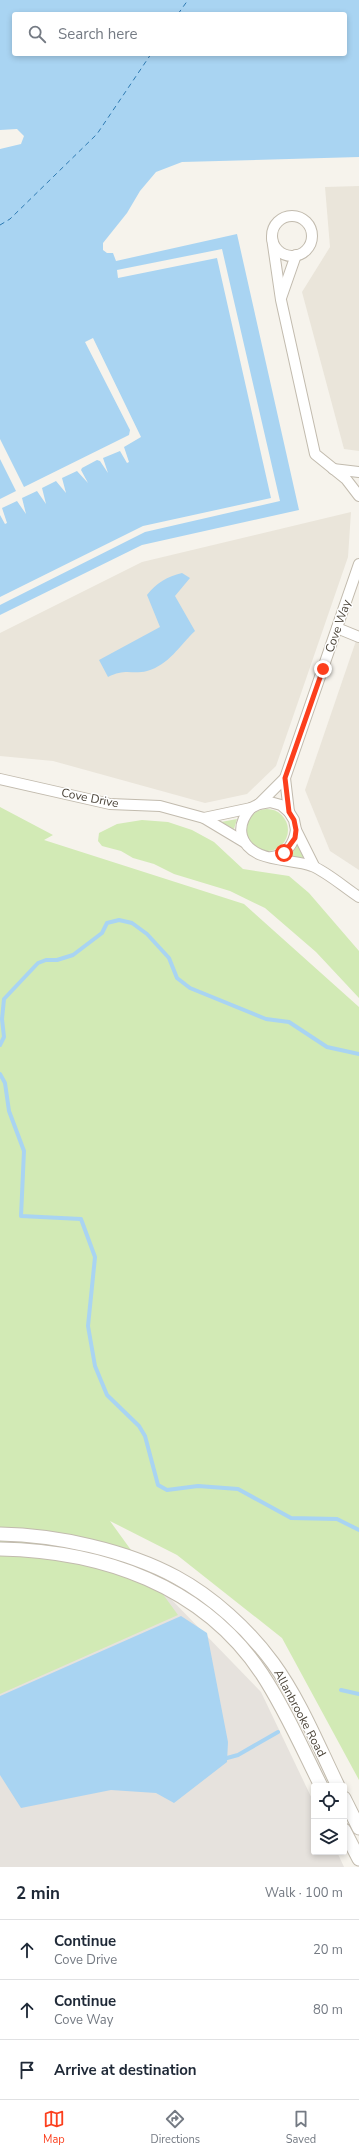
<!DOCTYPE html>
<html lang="en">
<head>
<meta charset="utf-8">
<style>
  :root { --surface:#fff; --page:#f2f2f3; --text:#1f2937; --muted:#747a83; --line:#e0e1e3; --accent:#fc3f1d }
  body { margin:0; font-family:"Nunito Sans",sans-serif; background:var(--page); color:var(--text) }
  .controls { position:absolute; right:12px; bottom:12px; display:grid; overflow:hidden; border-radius:4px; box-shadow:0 2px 6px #0003 }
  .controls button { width:36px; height:36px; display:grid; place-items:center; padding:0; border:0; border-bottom:1px solid var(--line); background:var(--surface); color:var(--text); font:20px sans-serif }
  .stop { position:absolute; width:12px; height:12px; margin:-9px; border:3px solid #fc3f1d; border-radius:50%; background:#fff }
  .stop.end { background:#fc3f1d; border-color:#fff; box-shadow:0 1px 4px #0008 }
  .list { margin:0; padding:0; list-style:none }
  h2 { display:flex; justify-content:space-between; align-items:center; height:52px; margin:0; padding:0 16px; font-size:17px }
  h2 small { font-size:13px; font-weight:400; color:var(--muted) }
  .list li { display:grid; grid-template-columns:26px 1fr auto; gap:12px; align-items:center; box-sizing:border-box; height:60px; padding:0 16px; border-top:1px solid var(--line) }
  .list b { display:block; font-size:15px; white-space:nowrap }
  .list p { margin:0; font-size:13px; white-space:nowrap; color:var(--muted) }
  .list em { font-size:13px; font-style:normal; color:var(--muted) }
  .icon { flex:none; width:22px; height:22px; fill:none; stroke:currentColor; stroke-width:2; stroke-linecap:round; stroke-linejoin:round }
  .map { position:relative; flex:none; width:359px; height:1867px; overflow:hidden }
  .search { position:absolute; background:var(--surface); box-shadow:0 2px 6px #0003; left:12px; right:12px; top:12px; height:44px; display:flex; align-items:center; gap:10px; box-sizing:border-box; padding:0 14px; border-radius:4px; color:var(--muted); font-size:15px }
  .sheet { height:232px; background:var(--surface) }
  nav { display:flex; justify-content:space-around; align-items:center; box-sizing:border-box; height:56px; border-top:1px solid var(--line); background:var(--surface); font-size:11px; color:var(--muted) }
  nav a { display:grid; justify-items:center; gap:2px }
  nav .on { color:var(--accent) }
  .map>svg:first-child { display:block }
  .residential { fill:#eae5da }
  .industrial { fill:#e6e2dd }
  .green { fill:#d2eab5 }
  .water { fill:#a9d4f2; fill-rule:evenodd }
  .pier { fill:#f6f3ec }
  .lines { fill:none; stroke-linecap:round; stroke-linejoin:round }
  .stream { stroke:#a9d4f2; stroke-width:4 }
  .ferry { stroke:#2e7ab2; stroke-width:1; stroke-dasharray:5 4; stroke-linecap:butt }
  .minor-casing { stroke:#c2bbae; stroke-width:12 }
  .tertiary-casing { stroke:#c2bbae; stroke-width:15 }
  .minor { stroke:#fff; stroke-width:10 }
  .tertiary { stroke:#fff; stroke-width:13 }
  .route { stroke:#fc3f1d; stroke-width:5 }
  .labels { text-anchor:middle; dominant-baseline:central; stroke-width:3; stroke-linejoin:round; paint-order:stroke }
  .street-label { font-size:12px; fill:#4b4439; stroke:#fff }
</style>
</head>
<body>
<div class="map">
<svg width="359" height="1867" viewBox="0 0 359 1867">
  <rect width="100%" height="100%" fill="#f6f3ec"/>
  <g class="residential">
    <path d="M359 186V451L344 449 302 292 330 247 325 187Z"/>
    <path d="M351 512 348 557 276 766 247 794 205 803 53 761 0 756V633L142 562Z"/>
    <path d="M359 632V870L330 851 305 790Z"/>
  </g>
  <path class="industrial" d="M0 1561 57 1563 169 1597 261 1692 314 1803V1852H337L344 1867H0Z"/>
  <g class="green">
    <path d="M0 807 53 835 44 840 244 904 359 1007V1780L282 1638 177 1555 110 1521 178 1615 0 1694Z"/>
    <circle cx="267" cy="830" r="21"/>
    <path d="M237 819 234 829 221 822Z"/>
    <path d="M142 820 168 822 192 830 214 842 243 869 289 876 309 893 359 951V998L316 952 265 908 230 891 174 874 154 864 133 858 121 851 102 846 98 841 99 833 117 824Z"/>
    <path d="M298 845 306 862 290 856Z"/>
  </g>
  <g class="water">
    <path d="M0 0H359V157L182 162 156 172 140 191 127 213 103 243V250L107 253H113L116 261 237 234 299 510 142 545 0 615V149L21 144 24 136 17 129 0 130ZM14 14H345V54H14Z"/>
    <path d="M182 573 190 578 175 596 195 631C179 646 169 665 147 671 132 675 126 668 108 677L99 660 160 627 147 595C157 582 167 577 182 573Z"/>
    <path d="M181 1616 207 1633 228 1742 227 1762 174 1803 156 1793 111 1790 21 1808 0 1775V1696Z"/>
  </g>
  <g class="pier">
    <path d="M222 249 280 501 145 532 0 605V597L143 526 271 498 217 258 118 278 117 270Z"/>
    <path d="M93 338 141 437 124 447 129 462 127 463 120 451 103 458 108 473 100 461 97 460 82 468 81 470 88 483 77 471 62 478 66 493 56 481 42 488 46 504 37 491 22 498 26 514 17 501 2 508 7 523 5 524 0 515V499L16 491 0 459V439L24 487 129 435 130 430 85 342Z"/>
  </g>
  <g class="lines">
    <g class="stream">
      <path d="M0 1045 4 1037 2 1019 4 999 38 963 46 960H57L73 955 102 933 107 923 119 920 132 923 147 934 169 958 177 978 190 988 266 1019 289 1022 327 1047 359 1054"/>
      <path d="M0 1074 5 1083 9 1111 24 1151 21 1216 81 1219 95 1257 88 1326 95 1366 107 1395 139 1426 145 1436 158 1485 167 1490 198 1486 238 1489 291 1518 337 1519 359 1530"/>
      <path d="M341 1690 359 1694"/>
      <path d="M227 1758 238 1755 278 1732"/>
    </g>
    <g class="ferry">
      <path d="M178 14 188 0"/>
      <path d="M0 225 10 219 97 134 151 54"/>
    </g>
    <g class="minor-casing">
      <g id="minor">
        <circle cx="292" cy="236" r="20"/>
        <path d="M272 238 281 300 315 454 346 479 359 496"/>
        <path d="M281 298 296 255"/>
        <path d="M333 469 359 472"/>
        <path d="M337 628 359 637"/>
        <path d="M0 779 110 804 160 806 204 818 244 842"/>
        <path d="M259 804 285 778"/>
        <path d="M251 808C244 816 239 825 242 836 250 863 290 858 312 866 327 872 345 888 359 897"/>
        <path d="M289 812 285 778 359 564"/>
        <path d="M204 818 251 808 259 804 270 802 281 805 289 812 294 820 296 830 314 866"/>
        <path d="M272 857C287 855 294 843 296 830"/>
      </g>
    </g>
    <g class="tertiary-casing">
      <g id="tertiary">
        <path d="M0 1534C56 1535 126 1550 176 1577 213 1597 248 1629 273 1663 300 1700 318 1745 338 1786"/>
        <path d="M0 1549C102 1551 203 1585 262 1674 285 1709 302 1748 321 1786"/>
        <path d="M344 1798 359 1828"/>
        <path d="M344 1830 359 1859"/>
      </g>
    </g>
    <use href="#minor" class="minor"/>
    <use href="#tertiary" class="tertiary"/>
  </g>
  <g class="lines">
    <path class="route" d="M284 853 295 838 296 830 294 820 289 812 285 778 323 669"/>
  </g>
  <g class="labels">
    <g class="street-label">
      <text transform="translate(338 626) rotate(-71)">Cove Way</text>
      <text transform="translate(90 798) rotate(11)">Cove Drive</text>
      <text transform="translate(300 1713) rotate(62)">Allanbrooke Road</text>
    </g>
  </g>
</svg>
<div class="controls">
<button><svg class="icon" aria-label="locate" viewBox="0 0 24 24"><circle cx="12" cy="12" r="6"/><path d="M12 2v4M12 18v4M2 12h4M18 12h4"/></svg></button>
<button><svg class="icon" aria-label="layers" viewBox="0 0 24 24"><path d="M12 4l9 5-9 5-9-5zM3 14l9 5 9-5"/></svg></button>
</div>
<div class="stop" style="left:284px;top:853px"></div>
<div class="stop end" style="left:323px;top:669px"></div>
<div class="search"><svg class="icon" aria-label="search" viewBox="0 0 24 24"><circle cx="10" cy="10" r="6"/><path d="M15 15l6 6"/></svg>Search here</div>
</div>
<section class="sheet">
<h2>2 min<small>Walk · 100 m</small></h2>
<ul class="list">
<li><svg class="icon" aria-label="ahead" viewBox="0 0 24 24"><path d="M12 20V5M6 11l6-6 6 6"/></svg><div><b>Continue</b><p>Cove Drive</p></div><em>20 m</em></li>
<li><svg class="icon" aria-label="ahead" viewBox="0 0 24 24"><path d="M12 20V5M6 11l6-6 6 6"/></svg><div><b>Continue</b><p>Cove Way</p></div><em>80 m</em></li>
<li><svg class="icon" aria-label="arrive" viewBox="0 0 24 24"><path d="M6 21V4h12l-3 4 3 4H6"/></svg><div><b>Arrive at destination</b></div></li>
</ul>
</section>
<nav>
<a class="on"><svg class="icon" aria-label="map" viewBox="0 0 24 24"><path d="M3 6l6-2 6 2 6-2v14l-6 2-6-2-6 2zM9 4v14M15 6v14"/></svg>Map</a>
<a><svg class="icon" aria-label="directions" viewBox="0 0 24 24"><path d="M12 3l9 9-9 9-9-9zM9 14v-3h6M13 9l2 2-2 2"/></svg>Directions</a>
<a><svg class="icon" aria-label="saved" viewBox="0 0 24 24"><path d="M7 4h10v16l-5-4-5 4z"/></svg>Saved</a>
</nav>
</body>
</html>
